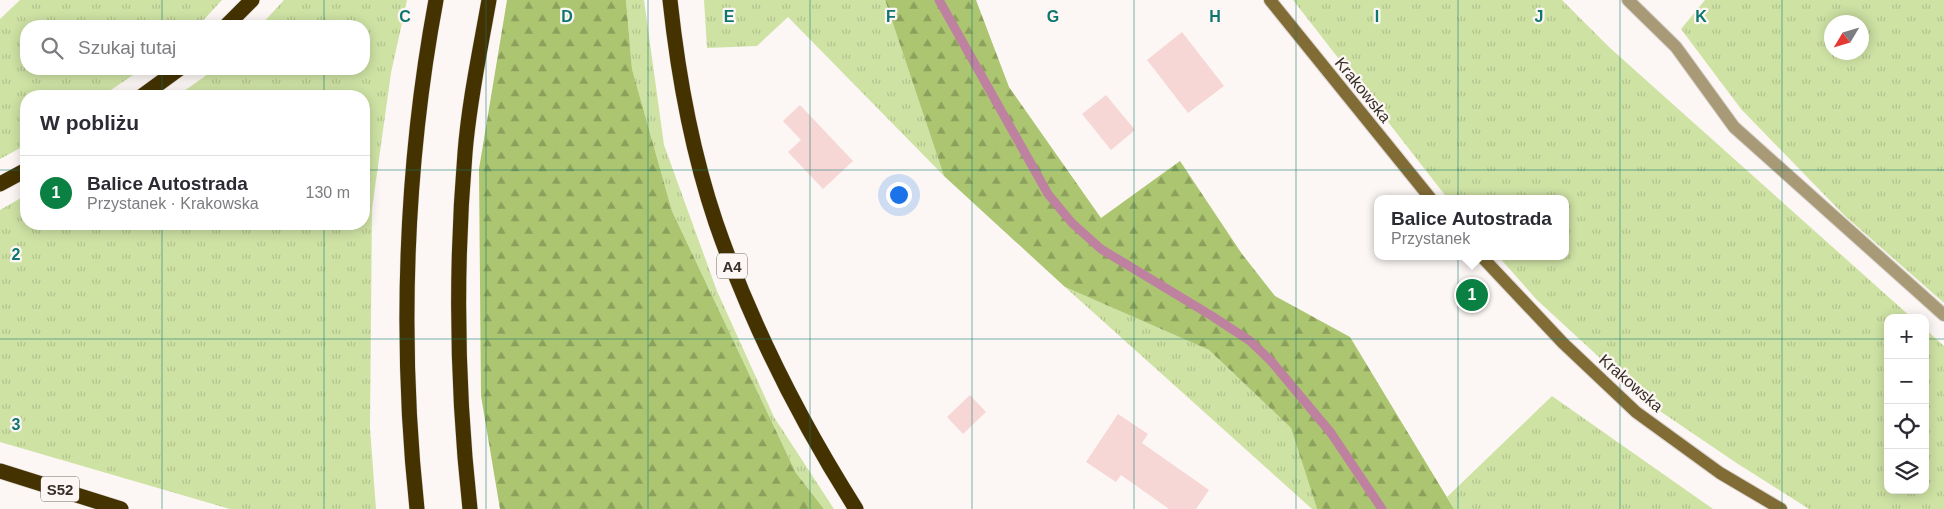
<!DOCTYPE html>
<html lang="pl">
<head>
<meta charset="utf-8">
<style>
  :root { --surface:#fff; --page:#f2f2f3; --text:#2b2b33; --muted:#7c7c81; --line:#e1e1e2; --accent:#0b8043 }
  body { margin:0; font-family:Arial,sans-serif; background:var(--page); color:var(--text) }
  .controls { position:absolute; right:15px; bottom:15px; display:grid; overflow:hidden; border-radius:10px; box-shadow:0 2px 12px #0003 }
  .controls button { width:45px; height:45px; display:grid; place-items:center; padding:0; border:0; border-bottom:1px solid var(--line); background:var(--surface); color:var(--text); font:25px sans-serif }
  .compass { position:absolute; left:1824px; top:15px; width:45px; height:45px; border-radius:50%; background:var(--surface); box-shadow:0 2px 12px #0003; rotate:232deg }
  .you { position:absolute; left:898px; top:194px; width:18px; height:18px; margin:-12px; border:4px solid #fff; border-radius:50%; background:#1a73e8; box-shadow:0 0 0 8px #1a73e833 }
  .badge { display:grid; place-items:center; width:32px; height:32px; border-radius:50%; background:var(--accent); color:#fff; font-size:16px; font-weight:700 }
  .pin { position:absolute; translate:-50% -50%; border:2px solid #fff; box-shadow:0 1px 5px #0006 }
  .popup { position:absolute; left:1374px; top:195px; width:195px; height:65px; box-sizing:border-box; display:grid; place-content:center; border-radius:10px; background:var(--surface); filter:drop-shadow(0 1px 4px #0005); font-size:16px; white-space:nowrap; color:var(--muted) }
  .popup b { font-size:19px; color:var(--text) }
  .popup::after { content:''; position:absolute; left:50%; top:100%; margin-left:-10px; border:10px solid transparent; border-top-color:var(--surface) }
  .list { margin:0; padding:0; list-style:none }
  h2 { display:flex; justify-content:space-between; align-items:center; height:65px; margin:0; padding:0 20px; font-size:21px }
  h2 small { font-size:16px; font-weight:400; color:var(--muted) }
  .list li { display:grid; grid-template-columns:32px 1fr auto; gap:15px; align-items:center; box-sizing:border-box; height:75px; padding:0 20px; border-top:1px solid var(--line) }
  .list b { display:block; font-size:19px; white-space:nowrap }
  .list p { margin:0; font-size:16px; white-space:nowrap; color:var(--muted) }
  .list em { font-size:16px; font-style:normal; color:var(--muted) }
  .icon { flex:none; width:28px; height:28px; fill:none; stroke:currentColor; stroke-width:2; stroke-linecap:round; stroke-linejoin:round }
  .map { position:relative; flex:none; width:1944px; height:509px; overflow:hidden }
  .search { position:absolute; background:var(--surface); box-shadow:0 2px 12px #0003; left:20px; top:20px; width:350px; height:55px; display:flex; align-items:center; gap:12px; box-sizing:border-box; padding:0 18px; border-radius:20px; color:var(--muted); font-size:19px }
  .panel { position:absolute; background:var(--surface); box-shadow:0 2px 12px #0003; left:20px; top:90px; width:350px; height:140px; border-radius:20px }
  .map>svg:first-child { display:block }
  .grass { fill:url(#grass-tufts); fill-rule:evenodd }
  .forest { fill:url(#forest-firs) }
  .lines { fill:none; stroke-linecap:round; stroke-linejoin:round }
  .stream { stroke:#bf81a0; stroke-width:9 }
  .building { fill:#f6d7d6 }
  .lane-casing { stroke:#d9d3cf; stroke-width:14 }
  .secondary-casing { stroke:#d9d3cf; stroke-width:14 }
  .highway-casing { stroke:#d9d3cf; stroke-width:16 }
  .lane { stroke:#a89a77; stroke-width:12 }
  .secondary { stroke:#816c36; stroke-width:12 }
  .highway { stroke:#430; stroke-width:15 }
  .grid { fill:none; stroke:#0f766e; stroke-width:1; stroke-opacity:0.55 }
  .labels { text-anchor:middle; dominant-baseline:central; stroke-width:4.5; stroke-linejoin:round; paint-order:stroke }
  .shield { fill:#fcf7f4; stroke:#726a65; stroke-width:1 }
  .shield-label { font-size:15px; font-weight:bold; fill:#372e28 }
  .street-label { font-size:16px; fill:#372e28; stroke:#fcf7f4 }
  .grid-label { font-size:16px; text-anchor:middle; font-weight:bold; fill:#0f766e; stroke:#fcf7f4; stroke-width:4.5; stroke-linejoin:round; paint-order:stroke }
</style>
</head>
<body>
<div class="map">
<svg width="1944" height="509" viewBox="0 0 1944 509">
  <defs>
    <pattern id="grass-tufts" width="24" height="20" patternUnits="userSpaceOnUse" patternTransform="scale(1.25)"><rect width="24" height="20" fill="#cee2a4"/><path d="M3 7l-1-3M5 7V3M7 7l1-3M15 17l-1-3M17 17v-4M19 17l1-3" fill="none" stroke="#b2c28d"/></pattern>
    <pattern id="forest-firs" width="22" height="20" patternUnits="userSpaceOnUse" patternTransform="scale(1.25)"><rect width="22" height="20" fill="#abc570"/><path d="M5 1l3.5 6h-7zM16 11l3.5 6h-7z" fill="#8ca05c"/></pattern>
  </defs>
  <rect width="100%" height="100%" fill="#fcf7f4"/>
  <g class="grass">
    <path d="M20 0H222L198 26H26V69H142L102 96H26V145L0 159V19Z"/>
    <path d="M284 0H407L391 73 372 209 370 428 376 509H230L0 442V210L26 195V224H364V96H177L215 69H364V26H260Z"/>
    <path d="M626 0H644L664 145 717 291 774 417 834 509H824L796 473 672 211 632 69Z"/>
    <path d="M704 0H885L944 176 788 17 757 46 707 48Z"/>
    <path d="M1293 0H1562L1609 47 1912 318H1888V490H1925V329L1944 346V509H1809L1738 464 1651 405 1537 300 1498 256H1566V199H1448Z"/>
    <path d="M1705 0H1944V303L1844 215 1741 109 1681 29ZM1862 22V52H1832V22Z"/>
    <path d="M1065 287 1209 350 1291 428 1317 509H1312Z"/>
    <path d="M1552 396 1713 509H1454L1447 497Z"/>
  </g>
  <g class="forest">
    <path d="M507 0H626L632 69 672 211 796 473 824 509H500L481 396 479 169Z"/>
    <path d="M885 0H976L1009 87 1101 218 1180 161 1242 254 1275 296 1350 337 1454 509H1317L1291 428 1209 350 1065 287 944 176Z"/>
  </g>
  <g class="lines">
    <path class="stream" d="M939 0 1048 194 1072 223 1101 249 1212 316 1250 341 1271 361 1331 433 1382 509"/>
  </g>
  <g class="building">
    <path d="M1182 32 1224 86 1188 113 1147 60Z"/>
    <path d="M1106 95 1135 130 1111 150 1082 114Z"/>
    <path d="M800 105 853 161 823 189 788 152 801 140 783 121Z"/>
    <path d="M970 395 986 412 963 434 947 417Z"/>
    <path d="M1118 414 1148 434 1142 443 1209 490 1196 509H1169L1121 475 1116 482 1086 462Z"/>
  </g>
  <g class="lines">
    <g class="lane-casing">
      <path id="lane" d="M1628 0 1676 47 1734 127 1944 315"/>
    </g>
    <g class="secondary-casing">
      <g id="secondary">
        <path d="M1270 0 1431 199"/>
        <path d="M1481 256 1563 343 1636 412 1720 473 1781 509"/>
      </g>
    </g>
    <g class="highway-casing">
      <g id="highway">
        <path d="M670 0C678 75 692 152 716 223 751 324 799 419 856 509"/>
        <path d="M226 26 252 0"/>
        <path d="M142 96 179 69"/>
        <path d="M0 184 26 170"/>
        <path d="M0 471 121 509"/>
        <path d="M417 509C399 341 405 166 436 0"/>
        <path d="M470 509C457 391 455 271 465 153 469 102 480 51 489 0"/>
      </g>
    </g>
    <use href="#lane" class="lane"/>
    <use href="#secondary" class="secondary"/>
    <use href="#highway" class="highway"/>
  </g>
  <path class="grid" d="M162 0V26M324 0V26M486 0V509M648 0V509M810 0V509M972 0V509M1134 0V509M1296 0V509M1458 0V509M1620 0V509M1782 0V509M162 69V96M324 69V96M0 170H26M364 170H1944M162 224V509M324 224V509M0 339H1888M1925 339H1944"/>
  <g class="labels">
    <g class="shield">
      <rect x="717" y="253.5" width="30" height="25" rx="4"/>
      <rect x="41" y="476.5" width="38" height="25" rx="4"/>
    </g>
    <g class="shield-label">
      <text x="732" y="266">A4</text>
      <text x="60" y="489">S52</text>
    </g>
    <g class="street-label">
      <text transform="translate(1363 90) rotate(51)">Krakowska</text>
      <text transform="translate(1631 383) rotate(41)">Krakowska</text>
    </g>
  </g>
  <g class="grid-label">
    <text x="405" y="22">C</text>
    <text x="567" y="22">D</text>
    <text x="729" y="22">E</text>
    <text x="891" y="22">F</text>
    <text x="1053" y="22">G</text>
    <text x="1215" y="22">H</text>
    <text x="1377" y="22">I</text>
    <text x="1539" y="22">J</text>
    <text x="1701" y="22">K</text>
    <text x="16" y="260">2</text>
    <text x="16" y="430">3</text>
  </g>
</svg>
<div class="controls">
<button>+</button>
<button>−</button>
<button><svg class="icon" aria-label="locate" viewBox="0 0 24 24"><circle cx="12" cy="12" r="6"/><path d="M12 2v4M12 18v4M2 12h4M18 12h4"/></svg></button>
<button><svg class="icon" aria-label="layers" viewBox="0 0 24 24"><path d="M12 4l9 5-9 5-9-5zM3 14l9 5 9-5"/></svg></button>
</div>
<svg class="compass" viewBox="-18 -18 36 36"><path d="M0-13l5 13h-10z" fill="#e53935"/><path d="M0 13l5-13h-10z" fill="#7c7c81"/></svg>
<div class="you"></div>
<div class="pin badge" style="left:1472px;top:295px">1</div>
<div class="popup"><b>Balice Autostrada</b>Przystanek</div>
<div class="search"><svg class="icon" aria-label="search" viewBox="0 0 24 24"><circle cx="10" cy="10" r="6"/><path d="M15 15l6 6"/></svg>Szukaj tutaj</div>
<section class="panel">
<h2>W pobliżu<small></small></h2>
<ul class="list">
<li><span class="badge">1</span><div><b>Balice Autostrada</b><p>Przystanek · Krakowska</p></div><em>130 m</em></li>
</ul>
</section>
</div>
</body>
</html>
